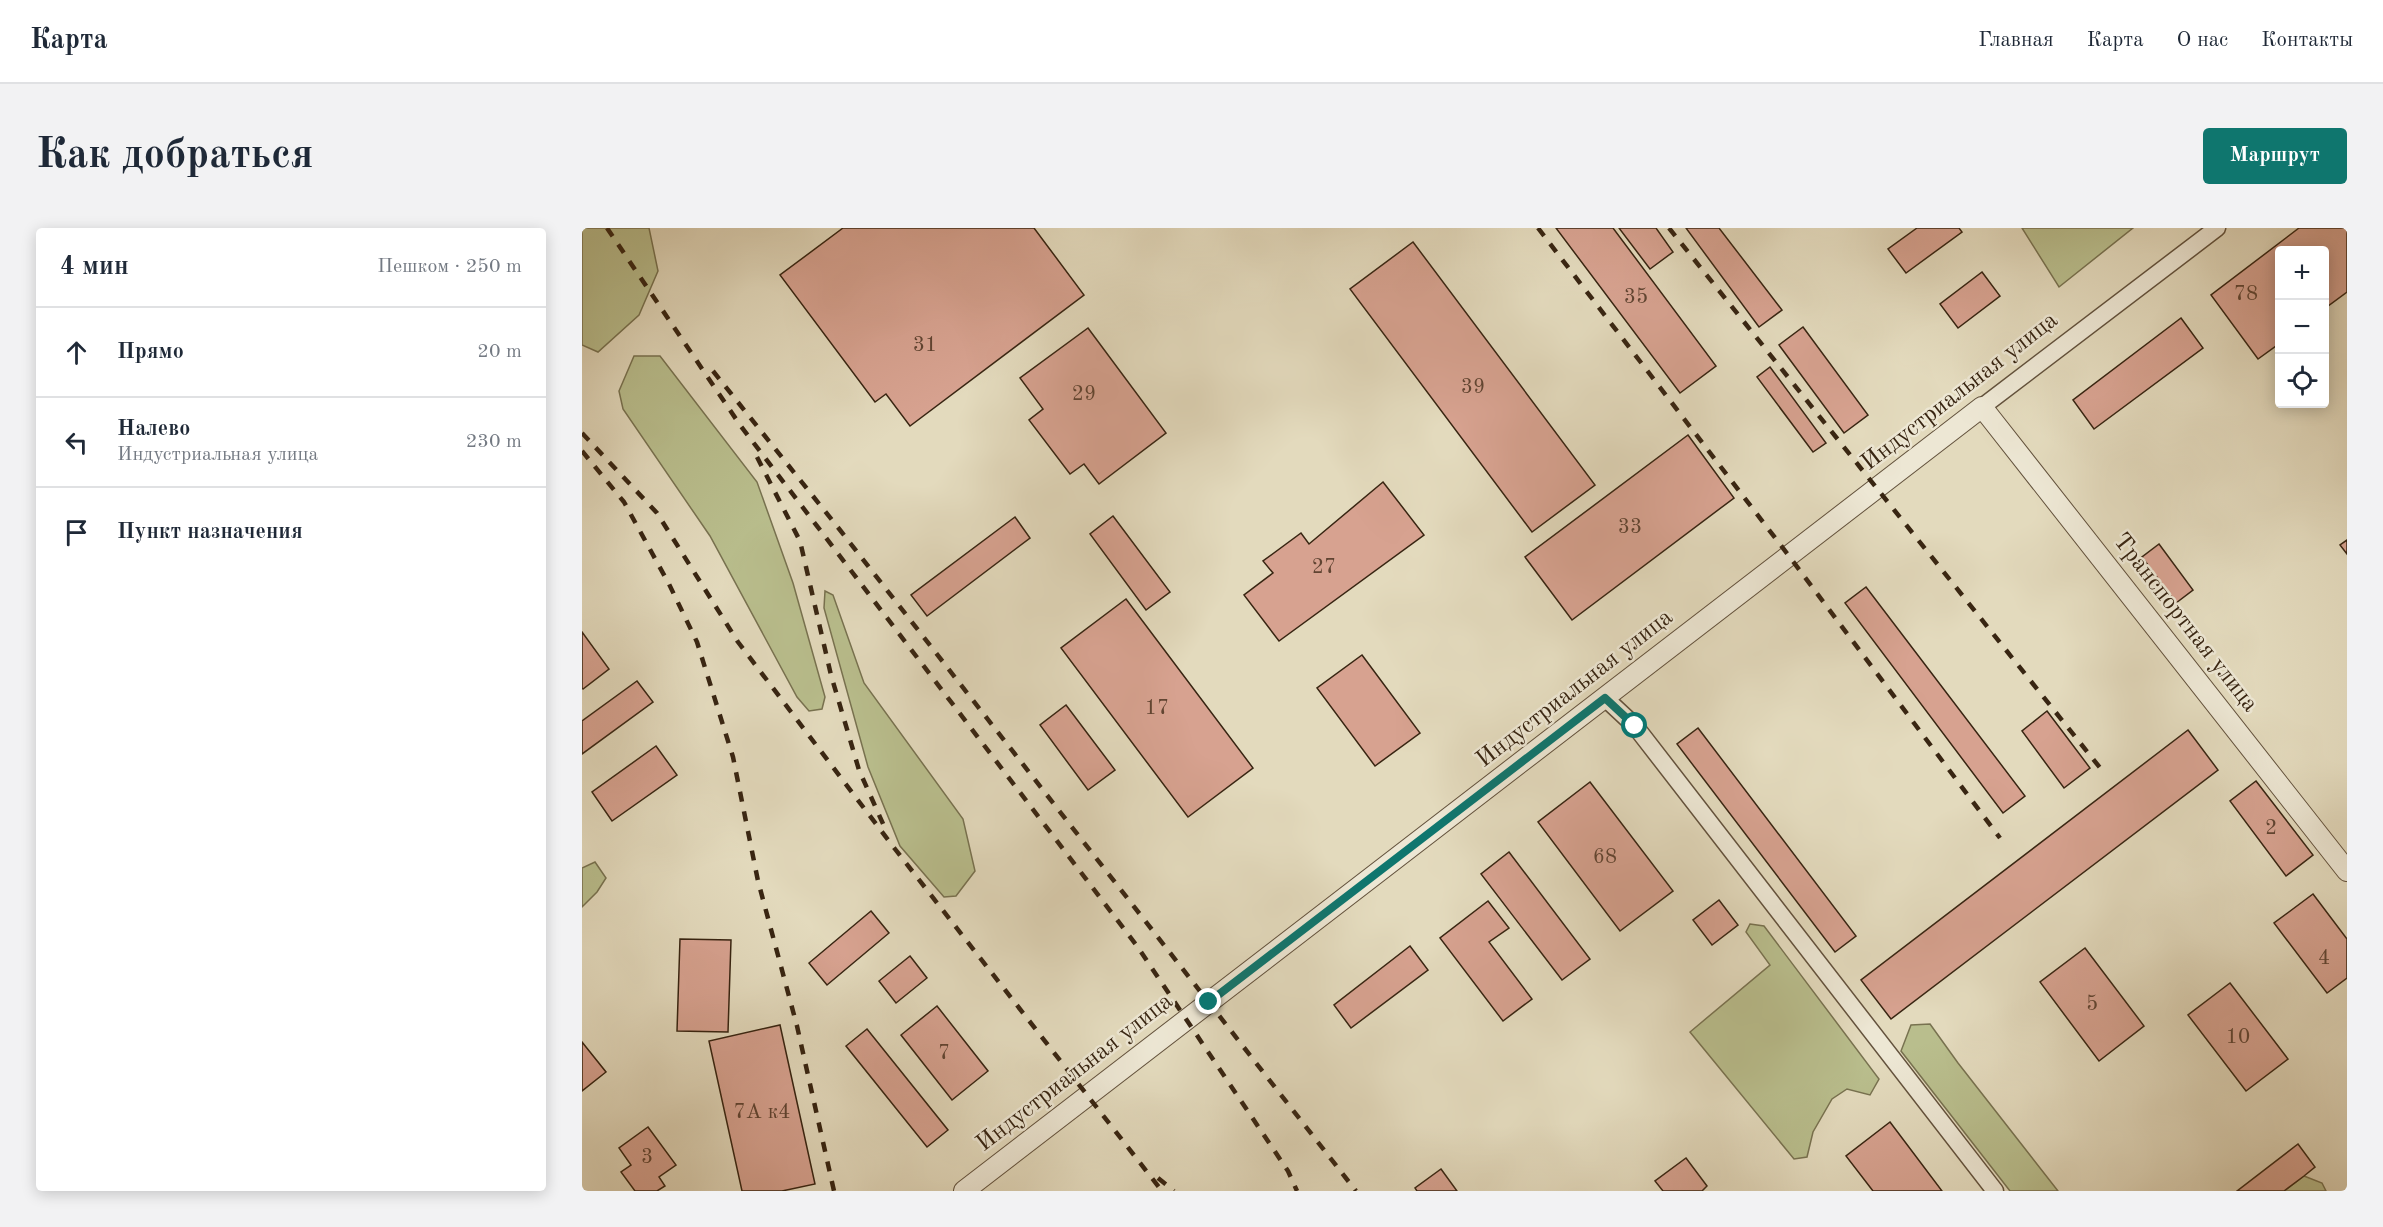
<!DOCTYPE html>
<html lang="ru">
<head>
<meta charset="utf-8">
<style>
  :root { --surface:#fff; --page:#f2f2f3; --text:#1f2937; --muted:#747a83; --line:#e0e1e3; --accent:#0f766e }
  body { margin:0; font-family:"Old Standard TT",serif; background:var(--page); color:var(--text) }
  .controls { position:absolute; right:18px; top:18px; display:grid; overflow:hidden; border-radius:6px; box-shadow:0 3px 15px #0003 }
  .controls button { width:54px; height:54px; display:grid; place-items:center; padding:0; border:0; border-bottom:2px solid var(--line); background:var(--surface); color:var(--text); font:30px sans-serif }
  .stop { position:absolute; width:18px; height:18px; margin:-14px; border:4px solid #0f766e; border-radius:50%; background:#fff }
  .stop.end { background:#0f766e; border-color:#fff; box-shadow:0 2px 6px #0008 }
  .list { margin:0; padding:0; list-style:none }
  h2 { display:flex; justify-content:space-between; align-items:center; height:78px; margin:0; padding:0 24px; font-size:26px }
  h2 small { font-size:20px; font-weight:400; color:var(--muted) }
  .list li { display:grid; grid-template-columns:39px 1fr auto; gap:18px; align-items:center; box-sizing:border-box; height:90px; padding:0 24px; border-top:2px solid var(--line) }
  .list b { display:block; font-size:22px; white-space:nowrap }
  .list p { margin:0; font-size:20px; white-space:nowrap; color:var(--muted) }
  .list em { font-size:20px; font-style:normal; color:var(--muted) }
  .icon { flex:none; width:33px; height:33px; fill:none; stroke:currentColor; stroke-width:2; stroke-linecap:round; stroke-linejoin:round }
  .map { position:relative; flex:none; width:1765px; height:963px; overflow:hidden; border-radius:6px }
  header { display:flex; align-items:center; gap:36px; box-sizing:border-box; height:84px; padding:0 30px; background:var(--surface); border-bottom:2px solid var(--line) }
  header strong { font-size:28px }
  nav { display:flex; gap:33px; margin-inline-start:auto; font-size:21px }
  .intro { display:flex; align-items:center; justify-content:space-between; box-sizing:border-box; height:144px; padding:0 36px }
  h1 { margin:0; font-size:42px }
  .button { padding:15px 27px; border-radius:6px; background:var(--accent); color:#fff; font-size:21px; font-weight:700 }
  main { display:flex; gap:36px; padding:0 36px }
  aside { flex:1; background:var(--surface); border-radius:6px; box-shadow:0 3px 15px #0003 }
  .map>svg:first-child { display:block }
  .green { fill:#b9be8d; stroke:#787250; stroke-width:1.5 }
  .building { fill:#d7a290; stroke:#382512; stroke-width:1.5 }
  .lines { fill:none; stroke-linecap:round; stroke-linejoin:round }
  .minor-casing { stroke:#63523d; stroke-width:19 }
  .tertiary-casing { stroke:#63523d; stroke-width:22 }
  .minor { stroke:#ede7d4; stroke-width:16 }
  .tertiary { stroke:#ede7d4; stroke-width:20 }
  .rail { stroke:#382512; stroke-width:4.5; stroke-dasharray:10 10; stroke-linecap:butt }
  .route { stroke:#0f766e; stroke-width:8 }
  .labels { text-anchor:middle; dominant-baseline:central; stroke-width:5; stroke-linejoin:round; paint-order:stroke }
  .number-label { font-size:21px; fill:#604432 }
  .street-label { font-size:24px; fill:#382512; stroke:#ede7d4 }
</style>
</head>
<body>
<header>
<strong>Карта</strong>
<nav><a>Главная</a><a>Карта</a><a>О нас</a><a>Контакты</a></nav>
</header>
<div class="intro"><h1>Как добраться</h1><a class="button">Маршрут</a></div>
<main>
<aside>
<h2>4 мин<small>Пешком · 250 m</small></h2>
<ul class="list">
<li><svg class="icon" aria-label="ahead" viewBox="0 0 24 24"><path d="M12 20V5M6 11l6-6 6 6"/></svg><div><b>Прямо</b></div><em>20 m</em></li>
<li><svg class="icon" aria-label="left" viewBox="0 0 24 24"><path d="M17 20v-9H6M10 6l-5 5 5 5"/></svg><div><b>Налево</b><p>Индустриальная улица</p></div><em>230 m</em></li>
<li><svg class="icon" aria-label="arrive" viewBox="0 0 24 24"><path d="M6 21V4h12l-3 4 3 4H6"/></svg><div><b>Пункт назначения</b></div></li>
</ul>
</aside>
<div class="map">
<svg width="1765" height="963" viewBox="0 0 1765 963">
  <rect width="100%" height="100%" fill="#e3dabd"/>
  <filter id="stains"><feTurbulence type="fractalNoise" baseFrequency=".00333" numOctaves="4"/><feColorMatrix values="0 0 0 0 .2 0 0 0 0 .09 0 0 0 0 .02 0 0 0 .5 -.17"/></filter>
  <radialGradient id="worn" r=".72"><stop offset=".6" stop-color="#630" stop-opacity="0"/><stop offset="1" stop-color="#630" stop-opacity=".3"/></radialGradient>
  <g class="green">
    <path d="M0 0H67L76 43 57 87 16 124 0 117Z"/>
    <path d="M1440 0H1551L1477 59Z"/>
    <path d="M52 128H78L175 254 211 355 243 469 240 481 227 483 215 469 128 308 41 181 37 163Z"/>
    <path d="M243 363 251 367 282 455 381 591 393 643 374 668 362 669 318 618 286 539 242 380Z"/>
    <path d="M13 634 24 650 15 664 0 679V640Z"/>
    <path d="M1168 696 1182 698 1297 851 1288 867 1265 861 1250 871 1231 904 1225 929 1212 931 1108 804 1188 737 1164 704Z"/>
    <path d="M1348 796 1376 835 1476 963H1428L1319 823 1329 797Z"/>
    <path d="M1722 948 1740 955 1744 963H1702Z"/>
  </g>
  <g class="building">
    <path d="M261 0H452L502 67 328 198 304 166 293 174 198 47Z"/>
    <path d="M974 0H1031L1134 138 1098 165Z"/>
    <path d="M1037 0H1074L1091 24 1068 41Z"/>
    <path d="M1104 0H1137L1200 82 1177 99Z"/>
    <path d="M1335 0H1377L1380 4 1324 45 1306 21Z"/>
    <path d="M1717 0H1765V64L1742 81V22H1698V115L1676 131 1629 67Z"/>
    <path d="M831 14 1013 257 950 304 768 61Z"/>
    <path d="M1400 44 1418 68 1376 100 1358 76Z"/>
    <path d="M1599 90 1621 120 1512 201 1491 172Z"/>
    <path d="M1221 99 1286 187 1262 205 1197 117Z"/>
    <path d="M506 100 584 205 517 256 502 236 488 246 447 192 461 181 438 150Z"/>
    <path d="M1188 139 1244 215 1231 224 1175 149Z"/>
    <path d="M1106 207 1152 270 990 392 943 329Z"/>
    <path d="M801 254 842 307 697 413 662 367 691 345 681 333 719 305 727 316Z"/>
    <path d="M531 288 588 364 564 382 508 306Z"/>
    <path d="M433 289 448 310 345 388 329 367Z"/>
    <path d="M1765 312V326L1758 317Z"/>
    <path d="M1577 316 1611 362 1594 375 1560 329Z"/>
    <path d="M1284 359 1443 568 1421 585 1263 375Z"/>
    <path d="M544 371 671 540 606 589 479 420Z"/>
    <path d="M0 404 27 441 1 461 0 460Z"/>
    <path d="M780 427 838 505 793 538 735 460Z"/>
    <path d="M55 453 71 474 0 526V493Z"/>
    <path d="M484 477 533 542 506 562 458 497Z"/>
    <path d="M1465 483 1508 540 1482 560 1440 503Z"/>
    <path d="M1116 500 1274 708 1253 724 1095 516Z"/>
    <path d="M1606 502 1636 542 1309 791 1279 752Z"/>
    <path d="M74 518 95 547 30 593 10 564Z"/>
    <path d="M1674 553 1731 627 1704 648 1648 573Z"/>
    <path d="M1008 554 1091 663 1038 703 956 594Z"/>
    <path d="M927 624 1008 731 980 752 899 646Z"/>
    <path d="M1731 666 1765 711V750L1745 765 1692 695Z"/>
    <path d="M1137 672 1156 697 1130 717 1111 692Z"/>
    <path d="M906 673 927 700 907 714 950 771 921 793 858 710Z"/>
    <path d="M289 683 307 705 245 757 227 735Z"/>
    <path d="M98 711 149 712 146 804 95 803Z"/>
    <path d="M828 718 846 742 769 800 752 777Z"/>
    <path d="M1503 720 1562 798 1517 833 1458 754Z"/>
    <path d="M328 728 345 750 314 775 297 753Z"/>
    <path d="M1648 755 1706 831 1664 863 1606 787Z"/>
    <path d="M355 778 406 843 370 872 319 807Z"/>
    <path d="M198 797 233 956 200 963H160L127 813Z"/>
    <path d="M285 801 366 902 345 919 264 818Z"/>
    <path d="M0 814 24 844 0 863Z"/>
    <path d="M1308 894 1360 963H1291L1264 928Z"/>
    <path d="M66 899 94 937 77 949 83 958 75 963H53L39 944 49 937 37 920Z"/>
    <path d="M1716 916 1733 939 1722 948 1702 963H1655Z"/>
    <path d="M1104 930 1125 958 1120 963H1081L1073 953Z"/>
    <path d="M859 941 875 963H835L833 960Z"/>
  </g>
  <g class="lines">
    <g class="minor-casing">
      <g id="minor">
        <path d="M1400 179 1635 0"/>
        <path d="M1023 470 1053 498 1413 963"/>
      </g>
    </g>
    <g class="tertiary-casing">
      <path id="tertiary" d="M382 963 1400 179 1765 643"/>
    </g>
    <use href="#minor" class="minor"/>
    <use href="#tertiary" class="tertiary"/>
    <g class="rail">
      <path d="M25 0 158 197 555 718 706 943 715 963"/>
      <path d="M956 0 1207 328 1418 610"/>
      <path d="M1087 0 1519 541"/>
      <path d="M131 143 258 302 774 963"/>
      <path d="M0 205 75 285 156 414 313 621 580 963"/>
      <path d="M0 223 42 274 87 356 115 414 151 529 176 653 215 798 252 963"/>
      <path d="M175 229 218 313 249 447 277 542 302 598"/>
      <path d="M576 950 592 963"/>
    </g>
  </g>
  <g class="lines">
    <path class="route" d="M627 774 1023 470 1053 498"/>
  </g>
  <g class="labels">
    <g class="number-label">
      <text x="1664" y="66">78</text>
      <text x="1054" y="69">35</text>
      <text x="343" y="117">31</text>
      <text x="891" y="159">39</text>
      <text x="502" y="166">29</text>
      <text x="1048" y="299">33</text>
      <text x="742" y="339">27</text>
      <text x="575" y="480">17</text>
      <text x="1689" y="600">2</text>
      <text x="1023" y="629">68</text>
      <text x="1742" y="730">4</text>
      <text x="1510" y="776">5</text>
      <text x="1656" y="809">10</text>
      <text x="362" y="825">7</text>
      <text x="180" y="884">7А к4</text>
      <text x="65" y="929">3</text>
    </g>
    <g class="street-label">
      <text transform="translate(1378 164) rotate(-38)">Индустриальная улица</text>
      <text transform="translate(1603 395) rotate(52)">Транспортная улица</text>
      <text transform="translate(993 461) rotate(-38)">Индустриальная улица</text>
      <text transform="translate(493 845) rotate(-38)">Индустриальная улица</text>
    </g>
  </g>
  <rect width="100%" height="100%" filter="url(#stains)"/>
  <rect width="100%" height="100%" fill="url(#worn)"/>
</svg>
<div class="controls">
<button>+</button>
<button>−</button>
<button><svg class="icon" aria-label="locate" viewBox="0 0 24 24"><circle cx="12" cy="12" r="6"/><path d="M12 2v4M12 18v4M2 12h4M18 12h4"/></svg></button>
</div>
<div class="stop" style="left:1053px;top:498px"></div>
<div class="stop end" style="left:627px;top:774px"></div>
</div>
</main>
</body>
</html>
